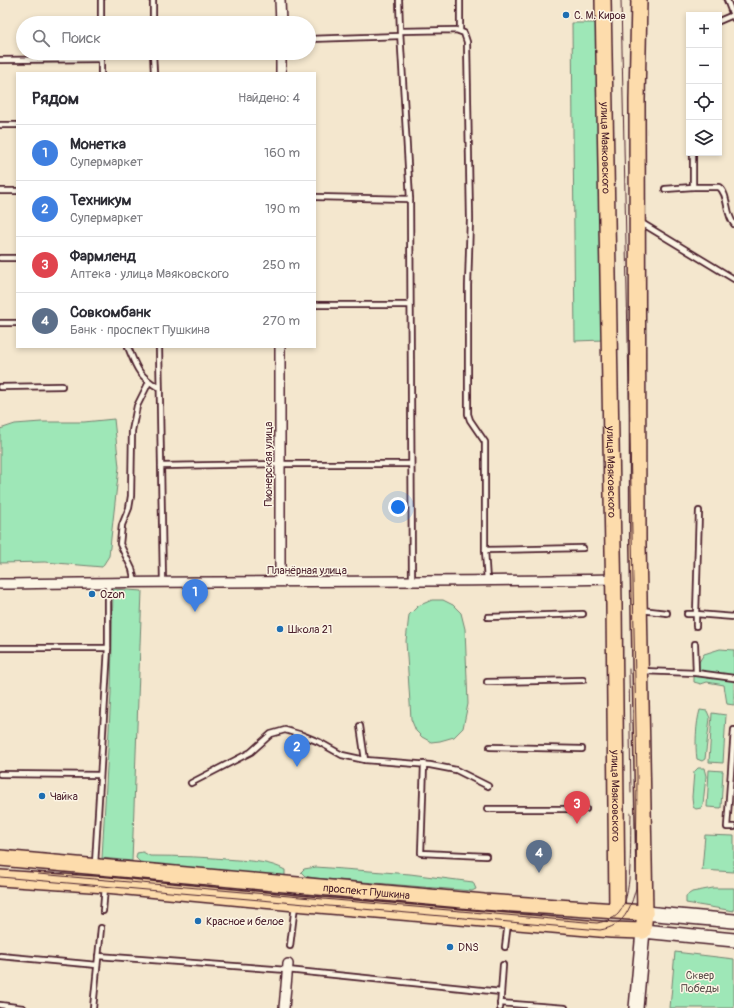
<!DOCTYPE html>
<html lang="ru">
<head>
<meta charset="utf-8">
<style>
  :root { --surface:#fff; --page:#f7f7f7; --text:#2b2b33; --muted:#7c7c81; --line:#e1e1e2; --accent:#1f6fb2 }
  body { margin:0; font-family:Pangolin,sans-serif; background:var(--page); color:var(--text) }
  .controls { position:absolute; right:12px; top:12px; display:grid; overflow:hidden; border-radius:0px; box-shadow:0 2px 6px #0003 }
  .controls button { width:36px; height:36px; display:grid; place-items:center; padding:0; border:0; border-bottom:1px solid var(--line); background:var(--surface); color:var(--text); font:20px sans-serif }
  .you { position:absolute; left:398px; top:507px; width:14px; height:14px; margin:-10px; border:3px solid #fff; border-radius:50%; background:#1a73e8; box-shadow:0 0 0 6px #1a73e833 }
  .badge { display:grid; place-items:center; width:26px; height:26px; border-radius:50%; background:var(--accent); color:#fff; font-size:13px; font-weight:700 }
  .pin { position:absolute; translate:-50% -33px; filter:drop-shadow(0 1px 2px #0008) }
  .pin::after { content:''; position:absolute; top:21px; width:14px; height:12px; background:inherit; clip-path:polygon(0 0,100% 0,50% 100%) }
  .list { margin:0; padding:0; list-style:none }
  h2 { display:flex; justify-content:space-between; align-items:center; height:52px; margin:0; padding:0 16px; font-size:17px }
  h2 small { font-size:13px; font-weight:400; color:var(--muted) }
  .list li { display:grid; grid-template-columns:26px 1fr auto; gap:12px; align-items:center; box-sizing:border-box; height:56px; padding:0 16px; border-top:1px solid var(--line) }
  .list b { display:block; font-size:15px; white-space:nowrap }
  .list p { margin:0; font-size:13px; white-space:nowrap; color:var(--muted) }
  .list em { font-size:13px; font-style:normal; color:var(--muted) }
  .icon { flex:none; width:22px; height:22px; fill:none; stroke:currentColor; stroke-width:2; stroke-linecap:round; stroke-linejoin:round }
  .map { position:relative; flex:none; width:734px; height:1008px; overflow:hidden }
  .search { position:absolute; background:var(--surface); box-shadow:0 2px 6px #0003; left:16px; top:16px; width:300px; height:44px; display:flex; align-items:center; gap:10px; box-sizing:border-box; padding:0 14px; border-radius:22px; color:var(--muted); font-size:15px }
  .panel { position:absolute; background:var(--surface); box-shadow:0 2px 6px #0003; left:16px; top:72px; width:300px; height:276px; border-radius:0px }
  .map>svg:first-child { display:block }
  .green { fill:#9ee7b7; stroke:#748371 }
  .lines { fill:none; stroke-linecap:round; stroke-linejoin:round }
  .lane-casing { stroke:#4a1f2b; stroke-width:8 }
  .street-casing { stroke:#4a1f2b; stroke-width:12 }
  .secondary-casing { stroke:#4a1f2b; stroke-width:16 }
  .primary-casing { stroke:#4a1f2b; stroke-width:18 }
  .lane { stroke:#fcf5e5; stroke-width:4.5 }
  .street { stroke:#fcf5e5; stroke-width:9 }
  .secondary { stroke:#fcf5e5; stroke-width:13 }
  .primary { stroke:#fddcac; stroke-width:15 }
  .tram { stroke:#4a1f2b; stroke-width:1 }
  .poi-dot { fill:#1f6fb2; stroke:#fcf5e5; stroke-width:1.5 }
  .labels { text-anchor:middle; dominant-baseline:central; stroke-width:3; stroke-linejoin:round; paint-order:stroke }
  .poi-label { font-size:11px; fill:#4a1f2b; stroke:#fcf5e5; text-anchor:start }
  .street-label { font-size:11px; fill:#4a1f2b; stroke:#fcf5e5 }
  .park-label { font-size:11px; fill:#5f514e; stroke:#fcf5e5 }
</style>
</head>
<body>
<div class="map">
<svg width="734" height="1008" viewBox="0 0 734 1008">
  <rect width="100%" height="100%" fill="#f4e7ce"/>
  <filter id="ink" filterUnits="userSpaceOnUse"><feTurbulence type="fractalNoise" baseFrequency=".025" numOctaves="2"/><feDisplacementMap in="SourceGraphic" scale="8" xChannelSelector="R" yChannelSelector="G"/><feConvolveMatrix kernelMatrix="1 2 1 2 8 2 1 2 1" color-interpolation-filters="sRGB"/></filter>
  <g filter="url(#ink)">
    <g class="green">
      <path d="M572 23H603V340L575 341Z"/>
      <path d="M114 419 119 467 109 556 102 567 45 562 0 563V429L15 424 41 422H84Z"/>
      <path d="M113 589 142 591 132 861 102 858 111 693Z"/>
      <path d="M432 600H443L453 605 461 613 465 629 468 704 463 728 454 737 440 741 431 742 422 737 416 731 411 719 406 641 409 615 418 606Z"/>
      <path d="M720 649 734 650V705L727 704 724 685 707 682 701 684 694 682V670L704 654Z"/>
      <path d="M700 710 707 711 710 718 705 759 702 761 697 759C695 746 696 723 700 710Z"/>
      <path d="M712 713 726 715 723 763 709 762Z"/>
      <path d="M698 768H704L706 776 703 804 701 808 696 809 693 807 692 797 694 772Z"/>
      <path d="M709 770 723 771 721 808 707 807Z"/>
      <path d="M705 835 734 836V872L702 870Z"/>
      <path d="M143 852 150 856C179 856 208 857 237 860 253 861 271 862 285 870V875L282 877 162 866 141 863 136 858 137 853Z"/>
      <path d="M316 867 410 874 473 882 476 889 472 891 314 878 305 876 301 872 304 869Z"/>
      <path d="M713 888H734V911L686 903V896L692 892Z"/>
      <path d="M675 952 734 959V1008H670Z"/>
    </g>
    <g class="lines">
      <g class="lane-casing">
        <g id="lane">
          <path d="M101 0V23"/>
          <path d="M153 0V23"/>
          <path d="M399 0 400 31 456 30 464 33 467 42 470 219 468 286V414L470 420 485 442V550"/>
          <path d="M460 0V31"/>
          <path d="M727 0 734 18"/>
          <path d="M719 21 733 15"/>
          <path d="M400 31 410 199 412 581"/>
          <path d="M309 39 400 36"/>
          <path d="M153 53 154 73"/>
          <path d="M101 59V73"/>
          <path d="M0 60 101 59V53"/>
          <path d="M0 125H17"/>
          <path d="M693 153V187"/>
          <path d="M665 189 693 187H719C729 194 725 214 734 224"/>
          <path d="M0 191H17"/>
          <path d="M315 197 410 199"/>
          <path d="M640 222 734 279"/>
          <path d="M0 258H17"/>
          <path d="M315 305H410"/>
          <path d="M0 323H17"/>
          <path d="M128 347C137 369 138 375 159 388"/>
          <path d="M159 347 163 582"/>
          <path d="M0 387 62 386"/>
          <path d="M161 466 280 464H411"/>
          <path d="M487 581 485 550 583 548"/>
          <path d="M135 582 132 569 120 544 122 525 129 508 131 496 132 431 137 406 149 382"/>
          <path d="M641 610 667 613"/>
          <path d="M687 614H696L699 511"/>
          <path d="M488 617 583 614"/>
          <path d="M696 626V614L734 617"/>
          <path d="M695 644 696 673"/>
          <path d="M0 648H108"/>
          <path d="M642 671 696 673 734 678"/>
          <path d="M487 682 583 680"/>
          <path d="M360 726 365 760"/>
          <path d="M734 730 727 827H734"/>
          <path d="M490 747 582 749"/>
          <path d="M424 764 421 853 486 856"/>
          <path d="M0 774 100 775"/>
          <path d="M191 783 251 752 271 734 285 730 302 735 319 742 342 755 365 760 430 765 456 770 488 786"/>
          <path d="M487 809H586"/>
          <path d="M95 864 108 648V582"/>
          <path d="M103 911 105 887"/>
          <path d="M290 946 295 905"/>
          <path d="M505 947 508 923"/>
          <path d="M0 956 97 965"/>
          <path d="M98 956 287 970 501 992"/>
          <path d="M500 1003 565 1008"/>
          <path d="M0 1005 23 1008"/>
          <path d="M93 1008 101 928"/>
          <path d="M500 1008 503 965"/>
        </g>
      </g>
      <g class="street-casing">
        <g id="street">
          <path d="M280 0 281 23"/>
          <path d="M281 73V53"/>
          <path d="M280 581V347"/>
          <path d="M0 584C205 580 409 583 614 579"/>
          <path d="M284 1008 288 964"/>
        </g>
      </g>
      <g class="secondary-casing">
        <g id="secondary">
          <path d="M645 913 734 921"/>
          <path d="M636 1008 643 931 734 940"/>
        </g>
      </g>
      <g class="primary-casing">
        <g id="primary">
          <path id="s1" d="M603 0 614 605 617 910"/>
          <path d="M639 0 637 100 638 545 645 913 643 931"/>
          <path id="s2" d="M0 858 484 902 645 913"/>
          <path d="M0 878 106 885 295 903 611 930 643 931"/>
        </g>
      </g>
      <use href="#lane" class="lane"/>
      <use href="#street" class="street"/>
      <use href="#secondary" class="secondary"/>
      <use href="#primary" class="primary"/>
      <g class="tram">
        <path d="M629 669 631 793"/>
        <path d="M38 874 597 923C606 921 616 919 621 910 633 892 630 837 631 813"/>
        <path d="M0 877 600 930C624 926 630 910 636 888L637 777 621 0"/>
      </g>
    </g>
  </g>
  <g class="poi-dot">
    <circle cx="566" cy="15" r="4"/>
    <circle cx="92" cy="594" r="4"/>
    <circle cx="280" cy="629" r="4"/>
    <circle cx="42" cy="796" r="4"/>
    <circle cx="198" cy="921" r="4"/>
    <circle cx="450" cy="947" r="4"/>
  </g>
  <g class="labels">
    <g class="poi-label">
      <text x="574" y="15">С. М. Киров</text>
      <text x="100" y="594">Ozon</text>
      <text x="288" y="629">Школа 21</text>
      <text x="50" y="796">Чайка</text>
      <text x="206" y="921">Красное и белое</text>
      <text x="458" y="947">DNS</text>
    </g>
    <g class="street-label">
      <text stroke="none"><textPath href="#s1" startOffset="148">улица Маяковского</textPath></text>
      <text transform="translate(268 464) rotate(-90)">Пионерская улица</text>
      <text stroke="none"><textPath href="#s1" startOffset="472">улица Маяковского</textPath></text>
      <text x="307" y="570">Планёрная улица</text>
      <text stroke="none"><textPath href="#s1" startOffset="796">улица Маяковского</textPath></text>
      <text stroke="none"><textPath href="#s2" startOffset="368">проспект Пушкина</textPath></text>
    </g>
    <g class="park-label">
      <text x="700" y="975">Сквер<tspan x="700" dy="13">Победы</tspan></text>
    </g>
  </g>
</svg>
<div class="controls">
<button>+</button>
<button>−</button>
<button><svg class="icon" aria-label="locate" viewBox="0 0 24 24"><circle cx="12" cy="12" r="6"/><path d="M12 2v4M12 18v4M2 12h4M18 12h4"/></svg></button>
<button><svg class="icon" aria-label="layers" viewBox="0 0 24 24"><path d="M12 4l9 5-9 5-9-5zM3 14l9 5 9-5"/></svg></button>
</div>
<div class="you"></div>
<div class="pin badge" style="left:195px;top:612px;background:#3f7fe0">1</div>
<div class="pin badge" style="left:297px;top:767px;background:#3f7fe0">2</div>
<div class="pin badge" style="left:577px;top:824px;background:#e0444e">3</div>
<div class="pin badge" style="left:539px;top:873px;background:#5c6f8a">4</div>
<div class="search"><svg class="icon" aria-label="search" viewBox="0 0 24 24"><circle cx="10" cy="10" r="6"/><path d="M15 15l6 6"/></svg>Поиск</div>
<section class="panel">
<h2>Рядом<small>Найдено: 4</small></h2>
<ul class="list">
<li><span class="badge" style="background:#3f7fe0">1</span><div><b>Монетка</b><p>Супермаркет</p></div><em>160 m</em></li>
<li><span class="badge" style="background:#3f7fe0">2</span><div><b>Техникум</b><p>Супермаркет</p></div><em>190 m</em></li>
<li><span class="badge" style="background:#e0444e">3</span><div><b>Фармленд</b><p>Аптека · улица Маяковского</p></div><em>250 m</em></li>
<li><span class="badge" style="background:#5c6f8a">4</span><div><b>Совкомбанк</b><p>Банк · проспект Пушкина</p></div><em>270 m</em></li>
</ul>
</section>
</div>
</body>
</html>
